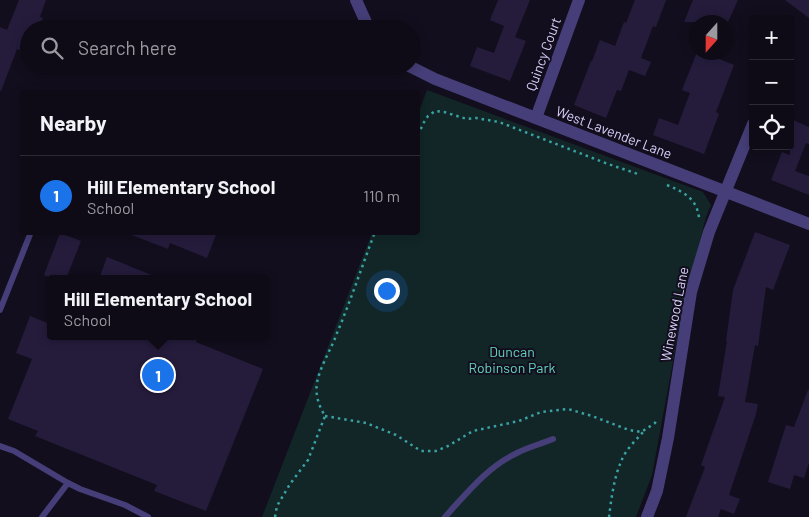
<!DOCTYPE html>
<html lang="en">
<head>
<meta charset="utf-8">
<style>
  :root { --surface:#0e0a16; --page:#1c1823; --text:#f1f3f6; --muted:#9b9aa1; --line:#2e2b35; --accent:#1a73e8 }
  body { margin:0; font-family:Barlow,sans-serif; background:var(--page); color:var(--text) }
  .controls { position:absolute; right:15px; top:15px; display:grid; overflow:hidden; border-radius:5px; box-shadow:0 2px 12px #0003 }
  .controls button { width:45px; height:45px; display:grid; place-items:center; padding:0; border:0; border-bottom:1px solid var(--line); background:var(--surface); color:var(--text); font:25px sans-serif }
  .compass { position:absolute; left:689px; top:15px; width:45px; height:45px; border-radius:50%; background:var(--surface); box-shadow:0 2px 12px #0003; rotate:201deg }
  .you { position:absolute; left:386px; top:290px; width:18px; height:18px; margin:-12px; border:4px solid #fff; border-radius:50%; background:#1a73e8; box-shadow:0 0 0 8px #1a73e833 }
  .badge { display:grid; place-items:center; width:32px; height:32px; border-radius:50%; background:var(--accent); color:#fff; font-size:16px; font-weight:700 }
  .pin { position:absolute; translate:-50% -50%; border:2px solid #fff; box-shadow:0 1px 5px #0006 }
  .popup { position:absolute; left:47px; top:275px; width:222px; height:65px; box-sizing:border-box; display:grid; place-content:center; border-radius:5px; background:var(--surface); filter:drop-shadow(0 1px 4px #0005); font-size:16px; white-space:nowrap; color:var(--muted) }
  .popup b { font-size:19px; color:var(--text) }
  .popup::after { content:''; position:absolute; left:50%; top:100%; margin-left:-10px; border:10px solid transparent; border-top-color:var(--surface) }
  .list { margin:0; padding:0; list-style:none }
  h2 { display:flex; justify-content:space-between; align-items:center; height:65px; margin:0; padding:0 20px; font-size:21px }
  h2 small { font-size:16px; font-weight:400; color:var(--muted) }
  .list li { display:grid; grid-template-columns:32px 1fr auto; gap:15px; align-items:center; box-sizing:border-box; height:80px; padding:0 20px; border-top:1px solid var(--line) }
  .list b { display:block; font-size:19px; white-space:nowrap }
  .list p { margin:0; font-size:16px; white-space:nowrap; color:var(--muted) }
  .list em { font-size:16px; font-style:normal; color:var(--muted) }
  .icon { flex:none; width:28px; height:28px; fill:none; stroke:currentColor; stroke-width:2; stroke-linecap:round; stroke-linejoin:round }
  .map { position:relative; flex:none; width:809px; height:517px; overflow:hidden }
  .search { position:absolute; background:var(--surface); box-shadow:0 2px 12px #0003; left:20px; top:20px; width:400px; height:55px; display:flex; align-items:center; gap:12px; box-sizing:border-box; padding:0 18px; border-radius:28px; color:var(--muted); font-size:19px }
  .panel { position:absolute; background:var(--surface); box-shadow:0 2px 12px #0003; left:20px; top:90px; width:400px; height:145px; border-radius:5px }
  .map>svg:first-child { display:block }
  .green { fill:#122627 }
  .building { fill:#251c3c }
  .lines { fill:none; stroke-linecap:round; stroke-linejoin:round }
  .path { stroke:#3aa2a4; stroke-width:2.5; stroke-dasharray:2.5 4; stroke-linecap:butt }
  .service { stroke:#453e78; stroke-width:6 }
  .minor { stroke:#453e78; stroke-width:12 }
  .labels { text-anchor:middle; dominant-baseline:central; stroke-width:4; stroke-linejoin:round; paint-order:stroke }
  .street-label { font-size:14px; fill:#d8d0fa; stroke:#120e1d }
  .park-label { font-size:14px; fill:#64d2bf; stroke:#120e1d }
</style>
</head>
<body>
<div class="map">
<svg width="809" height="517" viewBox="0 0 809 517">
  <rect width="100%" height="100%" fill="#120e1d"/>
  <path class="green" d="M427 90 703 192 711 205 706 217 681 318 652 475 636 517H262L372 233 418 232V114Z"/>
  <g class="building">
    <path d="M19 0H46L40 17 43 18 39 29H29V54L17 49 1 91H0V27L7 30Z"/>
    <path d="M498 0H530L515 37 526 41 510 81 470 66 477 47 494 53 504 26 490 20Z"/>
    <path d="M635 0H666L656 27 653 26 641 58 651 62 645 76 629 70 621 91 617 90 606 118 574 105 591 61H592L600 40 615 46 624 22 626 23Z"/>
    <path d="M693 0H738L728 22H684Z"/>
    <path d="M785 0H809V18Z"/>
    <path d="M697 52H702L734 65 716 112 719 114 704 154 653 135 659 118 678 125 690 93 682 90Z"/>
    <path d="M793 120 809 127V144L806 143 795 171 809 176V195L771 180 782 152 790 155V127Z"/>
    <path d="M129 232H217L207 258 170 243 168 249 129 234Z"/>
    <path d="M755 232 790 245 773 290 766 287 758 346 755 345 745 402 758 404 756 414 729 495 740 499 734 514 721 509 718 517H686L705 467 701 465 725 397 718 396 727 341H726L733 290Z"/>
    <path d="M60 233 81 241 66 279H53L44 275Z"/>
    <path d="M107 257 159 278V279H99Z"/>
    <path d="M30 316 50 324V336H198L196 342 263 369 206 511 154 491 157 485 35 436 38 431 8 419 32 359 16 353Z"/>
    <path d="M808 390H809V463L804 478 794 475 790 489 768 482 786 425 794 427Z"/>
  </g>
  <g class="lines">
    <g class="path">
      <path d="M418 135 425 120 428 116 435 111 444 112 467 119 476 118 499 122 608 164 638 174"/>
      <path d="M667 185C683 192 697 198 699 218"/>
      <path d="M325 416 366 423 396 435 421 451H436L448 446 473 431 519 421 541 412 568 409 592 416 629 430 641 432 646 429 655 423 656 420"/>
      <path d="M275 517 277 506 290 484 308 460 325 416C319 406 315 395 317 383 320 366 331 350 337 333 351 300 362 266 375 232"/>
      <path d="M609 517C611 501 614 477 621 462 625 450 636 440 645 430"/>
    </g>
    <g class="service">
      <path d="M0 310 31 232"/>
      <path d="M0 446 14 451 68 483"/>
      <path d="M42 517 68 483 80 489 125 505 148 517"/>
      <path d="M445 517C466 494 487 467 517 453 528 447 541 444 553 439"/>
    </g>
    <g class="minor">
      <path d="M356 0 369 29"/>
      <path d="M409 66 435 79 809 224"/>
      <path d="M536 118 579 0"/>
      <path d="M647 517 657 491 668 438 691 292 709 232 753 124"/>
    </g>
  </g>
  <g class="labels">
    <g class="street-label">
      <text transform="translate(543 54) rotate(-70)">Quincy Court</text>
      <text transform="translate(614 132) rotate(21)">West Lavender Lane</text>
      <text transform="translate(674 314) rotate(-79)">Winewood Lane</text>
    </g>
    <g class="park-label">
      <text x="512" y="351">Duncan<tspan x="512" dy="16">Robinson Park</tspan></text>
    </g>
  </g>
</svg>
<div class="controls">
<button>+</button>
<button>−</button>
<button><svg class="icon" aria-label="locate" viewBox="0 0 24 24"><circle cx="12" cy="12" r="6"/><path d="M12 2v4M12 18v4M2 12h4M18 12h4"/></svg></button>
</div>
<svg class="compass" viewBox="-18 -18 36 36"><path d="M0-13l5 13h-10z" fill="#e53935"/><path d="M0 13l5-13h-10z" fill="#9b9aa1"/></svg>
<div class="you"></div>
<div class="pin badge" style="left:158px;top:375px">1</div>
<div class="popup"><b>Hill Elementary School</b>School</div>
<div class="search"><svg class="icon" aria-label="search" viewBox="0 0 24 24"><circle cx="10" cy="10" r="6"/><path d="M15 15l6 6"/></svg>Search here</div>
<section class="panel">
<h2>Nearby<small></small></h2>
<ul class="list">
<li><span class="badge">1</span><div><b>Hill Elementary School</b><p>School</p></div><em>110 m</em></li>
</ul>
</section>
</div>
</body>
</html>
